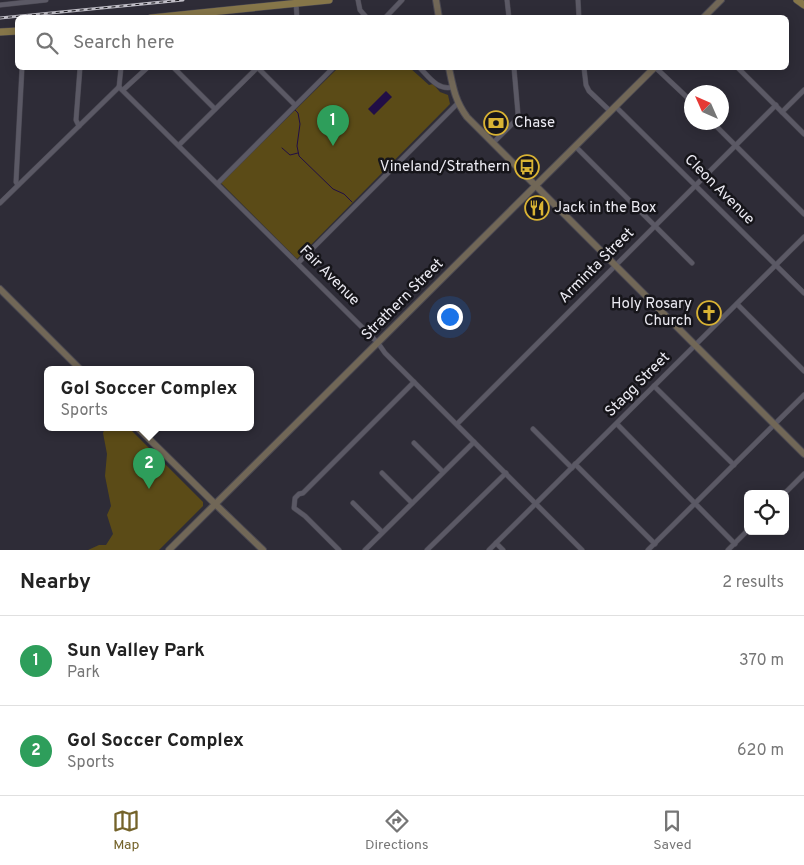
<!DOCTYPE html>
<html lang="en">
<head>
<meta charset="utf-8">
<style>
  :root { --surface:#fff; --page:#f6f6f6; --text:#222; --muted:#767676; --line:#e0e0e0; --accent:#74632a }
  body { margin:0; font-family:Overpass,sans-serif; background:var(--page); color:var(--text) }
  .controls { position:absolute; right:15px; bottom:15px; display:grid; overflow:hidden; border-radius:8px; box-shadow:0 2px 12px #0003 }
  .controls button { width:45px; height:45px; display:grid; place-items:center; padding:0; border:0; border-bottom:1px solid var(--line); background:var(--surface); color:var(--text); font:25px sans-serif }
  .compass { position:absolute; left:684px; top:85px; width:45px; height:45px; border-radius:50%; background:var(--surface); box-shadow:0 2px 12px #0003; rotate:315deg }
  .you { position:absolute; left:449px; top:316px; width:18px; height:18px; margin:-12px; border:4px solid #fff; border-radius:50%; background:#1a73e8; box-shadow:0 0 0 8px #1a73e833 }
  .badge { display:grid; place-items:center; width:32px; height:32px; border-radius:50%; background:var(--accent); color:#fff; font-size:16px; font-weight:700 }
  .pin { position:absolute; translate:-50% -41px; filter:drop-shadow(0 1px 2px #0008) }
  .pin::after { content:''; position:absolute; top:26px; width:18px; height:15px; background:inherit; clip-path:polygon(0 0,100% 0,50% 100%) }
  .popup { position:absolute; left:44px; top:366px; width:210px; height:65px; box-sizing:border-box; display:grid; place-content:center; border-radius:8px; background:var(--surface); filter:drop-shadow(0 1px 4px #0005); font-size:16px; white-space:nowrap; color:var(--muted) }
  .popup b { font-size:19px; color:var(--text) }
  .popup::after { content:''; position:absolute; left:50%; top:100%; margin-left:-10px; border:10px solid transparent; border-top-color:var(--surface) }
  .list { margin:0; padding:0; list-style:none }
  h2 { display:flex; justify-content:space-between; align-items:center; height:65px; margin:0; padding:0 20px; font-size:21px }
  h2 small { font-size:16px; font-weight:400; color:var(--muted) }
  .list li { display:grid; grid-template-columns:32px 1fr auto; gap:15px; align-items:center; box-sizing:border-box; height:90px; padding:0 20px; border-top:1px solid var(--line) }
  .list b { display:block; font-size:19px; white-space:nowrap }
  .list p { margin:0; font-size:16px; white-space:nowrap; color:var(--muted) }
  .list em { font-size:16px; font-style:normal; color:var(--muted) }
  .icon { flex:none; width:28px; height:28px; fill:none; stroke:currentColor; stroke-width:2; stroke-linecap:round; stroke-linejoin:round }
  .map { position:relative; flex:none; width:804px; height:550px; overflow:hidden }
  .search { position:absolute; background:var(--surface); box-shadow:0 2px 12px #0003; left:15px; right:15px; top:15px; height:55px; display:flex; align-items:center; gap:12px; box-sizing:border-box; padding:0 18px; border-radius:8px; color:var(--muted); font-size:19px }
  .sheet { height:245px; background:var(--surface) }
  nav { display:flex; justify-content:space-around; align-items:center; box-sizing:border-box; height:70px; border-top:1px solid var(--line); background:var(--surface); font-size:14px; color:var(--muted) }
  nav a { display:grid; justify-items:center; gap:2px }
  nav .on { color:var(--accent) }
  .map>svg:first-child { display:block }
  .green { fill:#5b4b17 }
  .water { fill:#210e46 }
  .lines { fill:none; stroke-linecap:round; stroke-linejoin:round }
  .stream { stroke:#210e46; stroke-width:1 }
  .street-casing { stroke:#494751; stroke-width:5.5 }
  .secondary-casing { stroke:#494751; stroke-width:8 }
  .primary-casing { stroke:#494751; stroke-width:8 }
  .street { stroke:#5b5965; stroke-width:4.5 }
  .secondary { stroke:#716757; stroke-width:6 }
  .primary { stroke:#867649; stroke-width:7 }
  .rail-casing { stroke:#c0bec7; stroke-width:3 }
  .rail { stroke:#16151a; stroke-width:1; stroke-dasharray:4; stroke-linecap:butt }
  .labels { text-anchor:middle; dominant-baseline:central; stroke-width:5; stroke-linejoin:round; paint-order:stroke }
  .poi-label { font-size:15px; fill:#ebeaf2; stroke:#16151a; text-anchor:start }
  .street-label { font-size:15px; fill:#ebeaf2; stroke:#16151a }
</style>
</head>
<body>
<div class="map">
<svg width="804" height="550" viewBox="0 0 804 550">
  <rect width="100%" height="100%" fill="#2e2c37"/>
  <g class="green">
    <path d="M338 68H410L429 85 433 84 440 92 448 95 450 104 297 259 221 183Z"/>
    <path d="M105 428H129L203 502V506L159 550H88L99 545H106L113 534 107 515 111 506 105 476 107 454 103 433Z"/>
  </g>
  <path class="water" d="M386 91 392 97 374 115 368 109Z"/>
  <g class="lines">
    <g class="stream">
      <path d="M295 110 298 113 300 124 297 146 299 156 333 189 344 194 352 202"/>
      <path d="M282 148 290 155 298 153"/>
    </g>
    <g class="street-casing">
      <g id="street">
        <path d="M358 0 360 10 367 18"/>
        <path d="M507 0 509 18"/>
        <path d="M578 0 579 18"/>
        <path d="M296 3 297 18"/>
        <path d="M0 5 46 0"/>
        <path d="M385 18 402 0"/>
        <path d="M174 68 215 109"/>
        <path d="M258 68 295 105"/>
        <path d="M420 68C429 77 438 91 453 87"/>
        <path d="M584 68 586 85 589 91 610 111"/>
        <path d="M656 68 692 102"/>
        <path d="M738 68 804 134"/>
        <path d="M119 87 378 343 385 353 582 550"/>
        <path d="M119 87 121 68"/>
        <path d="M123 90 147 68"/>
        <path d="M615 106 804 293"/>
        <path d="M782 112 804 90"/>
        <path d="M712 122 804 214"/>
        <path d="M79 126 76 120 80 68"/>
        <path d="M493 143 517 119 518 114 514 68"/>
        <path d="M179 145 257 68"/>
        <path d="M575 146 692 263"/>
        <path d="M218 183 333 68"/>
        <path d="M18 185 16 182 22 68"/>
        <path d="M0 203 119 87"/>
        <path d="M298 263 458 103"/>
        <path d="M737 304 804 371"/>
        <path d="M654 386 734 465"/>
        <path d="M457 424 776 105"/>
        <path d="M617 424 735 544"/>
        <path d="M533 429 572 468"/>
        <path d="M414 443 443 472"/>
        <path d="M575 464 655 544"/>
        <path d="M382 473 412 503"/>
        <path d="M784 494 804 474"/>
        <path d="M353 503 382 532"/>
        <path d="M496 543 503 550"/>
        <path d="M339 550 305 516 294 508 295 498 299 494 303 493 414 382"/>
        <path d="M365 550 474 442"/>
        <path d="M427 550 506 473"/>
        <path d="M489 550 804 237"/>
        <path d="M648 550 804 395"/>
        <path d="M728 550 748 530"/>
      </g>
    </g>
    <g class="secondary-casing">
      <g id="secondary">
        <path d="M436 0 439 18"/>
        <path d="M703 18 721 0"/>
        <path d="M449 68C453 87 455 101 467 117L804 454"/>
        <path d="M0 289 81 370"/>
        <path d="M138 428 210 499 263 550"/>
        <path d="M169 550 654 68"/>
      </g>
    </g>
    <g class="primary-casing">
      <g id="primary">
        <path d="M797 0 804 5"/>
        <path d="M151 18 329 0"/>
        <path d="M0 32 18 31"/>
      </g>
    </g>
    <use href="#street" class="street"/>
    <use href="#secondary" class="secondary"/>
    <use href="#primary" class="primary"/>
    <g class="rail-casing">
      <path id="rail" d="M0 18 183 0"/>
    </g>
    <use href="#rail" class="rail"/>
  </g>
  <defs>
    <g id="bank-ring" transform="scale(1.25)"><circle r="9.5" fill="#16151a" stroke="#d9b334" stroke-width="1.5"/><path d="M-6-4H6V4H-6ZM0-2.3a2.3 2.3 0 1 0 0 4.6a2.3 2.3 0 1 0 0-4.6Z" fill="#d9b334"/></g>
    <g id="bus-ring" transform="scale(1.25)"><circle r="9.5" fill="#16151a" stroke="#d9b334" stroke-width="1.5"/><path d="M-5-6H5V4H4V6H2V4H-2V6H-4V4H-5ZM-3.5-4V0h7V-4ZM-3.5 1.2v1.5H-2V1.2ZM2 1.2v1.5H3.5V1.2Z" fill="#d9b334"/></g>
    <g id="restaurant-ring" transform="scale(1.25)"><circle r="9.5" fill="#16151a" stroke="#d9b334" stroke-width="1.5"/><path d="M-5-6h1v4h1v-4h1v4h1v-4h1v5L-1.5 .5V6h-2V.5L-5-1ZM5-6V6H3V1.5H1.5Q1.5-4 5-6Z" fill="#d9b334"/></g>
    <g id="church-ring" transform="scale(1.25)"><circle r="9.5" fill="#16151a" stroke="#d9b334" stroke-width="1.5"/><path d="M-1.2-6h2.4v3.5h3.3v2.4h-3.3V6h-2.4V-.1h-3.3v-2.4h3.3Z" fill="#d9b334"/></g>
  </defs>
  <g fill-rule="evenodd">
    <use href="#bank-ring" x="496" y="123"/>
    <use href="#bus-ring" x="527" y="167"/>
    <use href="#restaurant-ring" x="537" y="208"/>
    <use href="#church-ring" x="709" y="313"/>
  </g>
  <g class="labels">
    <g class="poi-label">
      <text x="514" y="123">Chase</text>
      <text x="510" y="167" text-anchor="end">Vineland/Strathern</text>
      <text x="554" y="208">Jack in the Box</text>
      <text x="692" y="304" text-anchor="end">Holy Rosary<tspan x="692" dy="17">Church</tspan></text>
    </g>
    <g class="street-label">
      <text transform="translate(719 190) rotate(45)">Cleon Avenue</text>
      <text transform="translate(597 266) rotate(-45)">Arminta Street</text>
      <text transform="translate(329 276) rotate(45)">Fair Avenue</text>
      <text transform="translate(403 300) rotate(-45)">Strathern Street</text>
      <text transform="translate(638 385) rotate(-45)">Stagg Street</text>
    </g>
  </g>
</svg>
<div class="controls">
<button><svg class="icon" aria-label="locate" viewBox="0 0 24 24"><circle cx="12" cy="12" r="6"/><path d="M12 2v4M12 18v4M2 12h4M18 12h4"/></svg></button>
</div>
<svg class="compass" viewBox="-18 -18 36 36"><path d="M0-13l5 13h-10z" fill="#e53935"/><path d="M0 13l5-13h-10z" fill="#767676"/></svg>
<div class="you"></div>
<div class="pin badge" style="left:333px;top:146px;background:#2e9e5b">1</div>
<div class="pin badge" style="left:149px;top:489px;background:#2e9e5b">2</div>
<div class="popup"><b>Gol Soccer Complex</b>Sports</div>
<div class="search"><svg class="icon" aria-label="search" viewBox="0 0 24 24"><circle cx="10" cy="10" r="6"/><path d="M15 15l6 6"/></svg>Search here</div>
</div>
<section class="sheet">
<h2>Nearby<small>2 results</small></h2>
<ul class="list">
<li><span class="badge" style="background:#2e9e5b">1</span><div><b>Sun Valley Park</b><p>Park</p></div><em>370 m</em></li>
<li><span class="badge" style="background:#2e9e5b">2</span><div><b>Gol Soccer Complex</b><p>Sports</p></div><em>620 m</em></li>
</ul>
</section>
<nav>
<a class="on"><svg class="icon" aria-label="map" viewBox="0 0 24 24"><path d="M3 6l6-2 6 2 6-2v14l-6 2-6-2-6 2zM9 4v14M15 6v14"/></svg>Map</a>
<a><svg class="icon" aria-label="directions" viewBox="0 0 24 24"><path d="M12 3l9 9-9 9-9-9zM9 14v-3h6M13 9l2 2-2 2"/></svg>Directions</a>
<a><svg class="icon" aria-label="saved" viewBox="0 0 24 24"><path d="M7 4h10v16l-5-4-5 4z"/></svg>Saved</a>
</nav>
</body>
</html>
